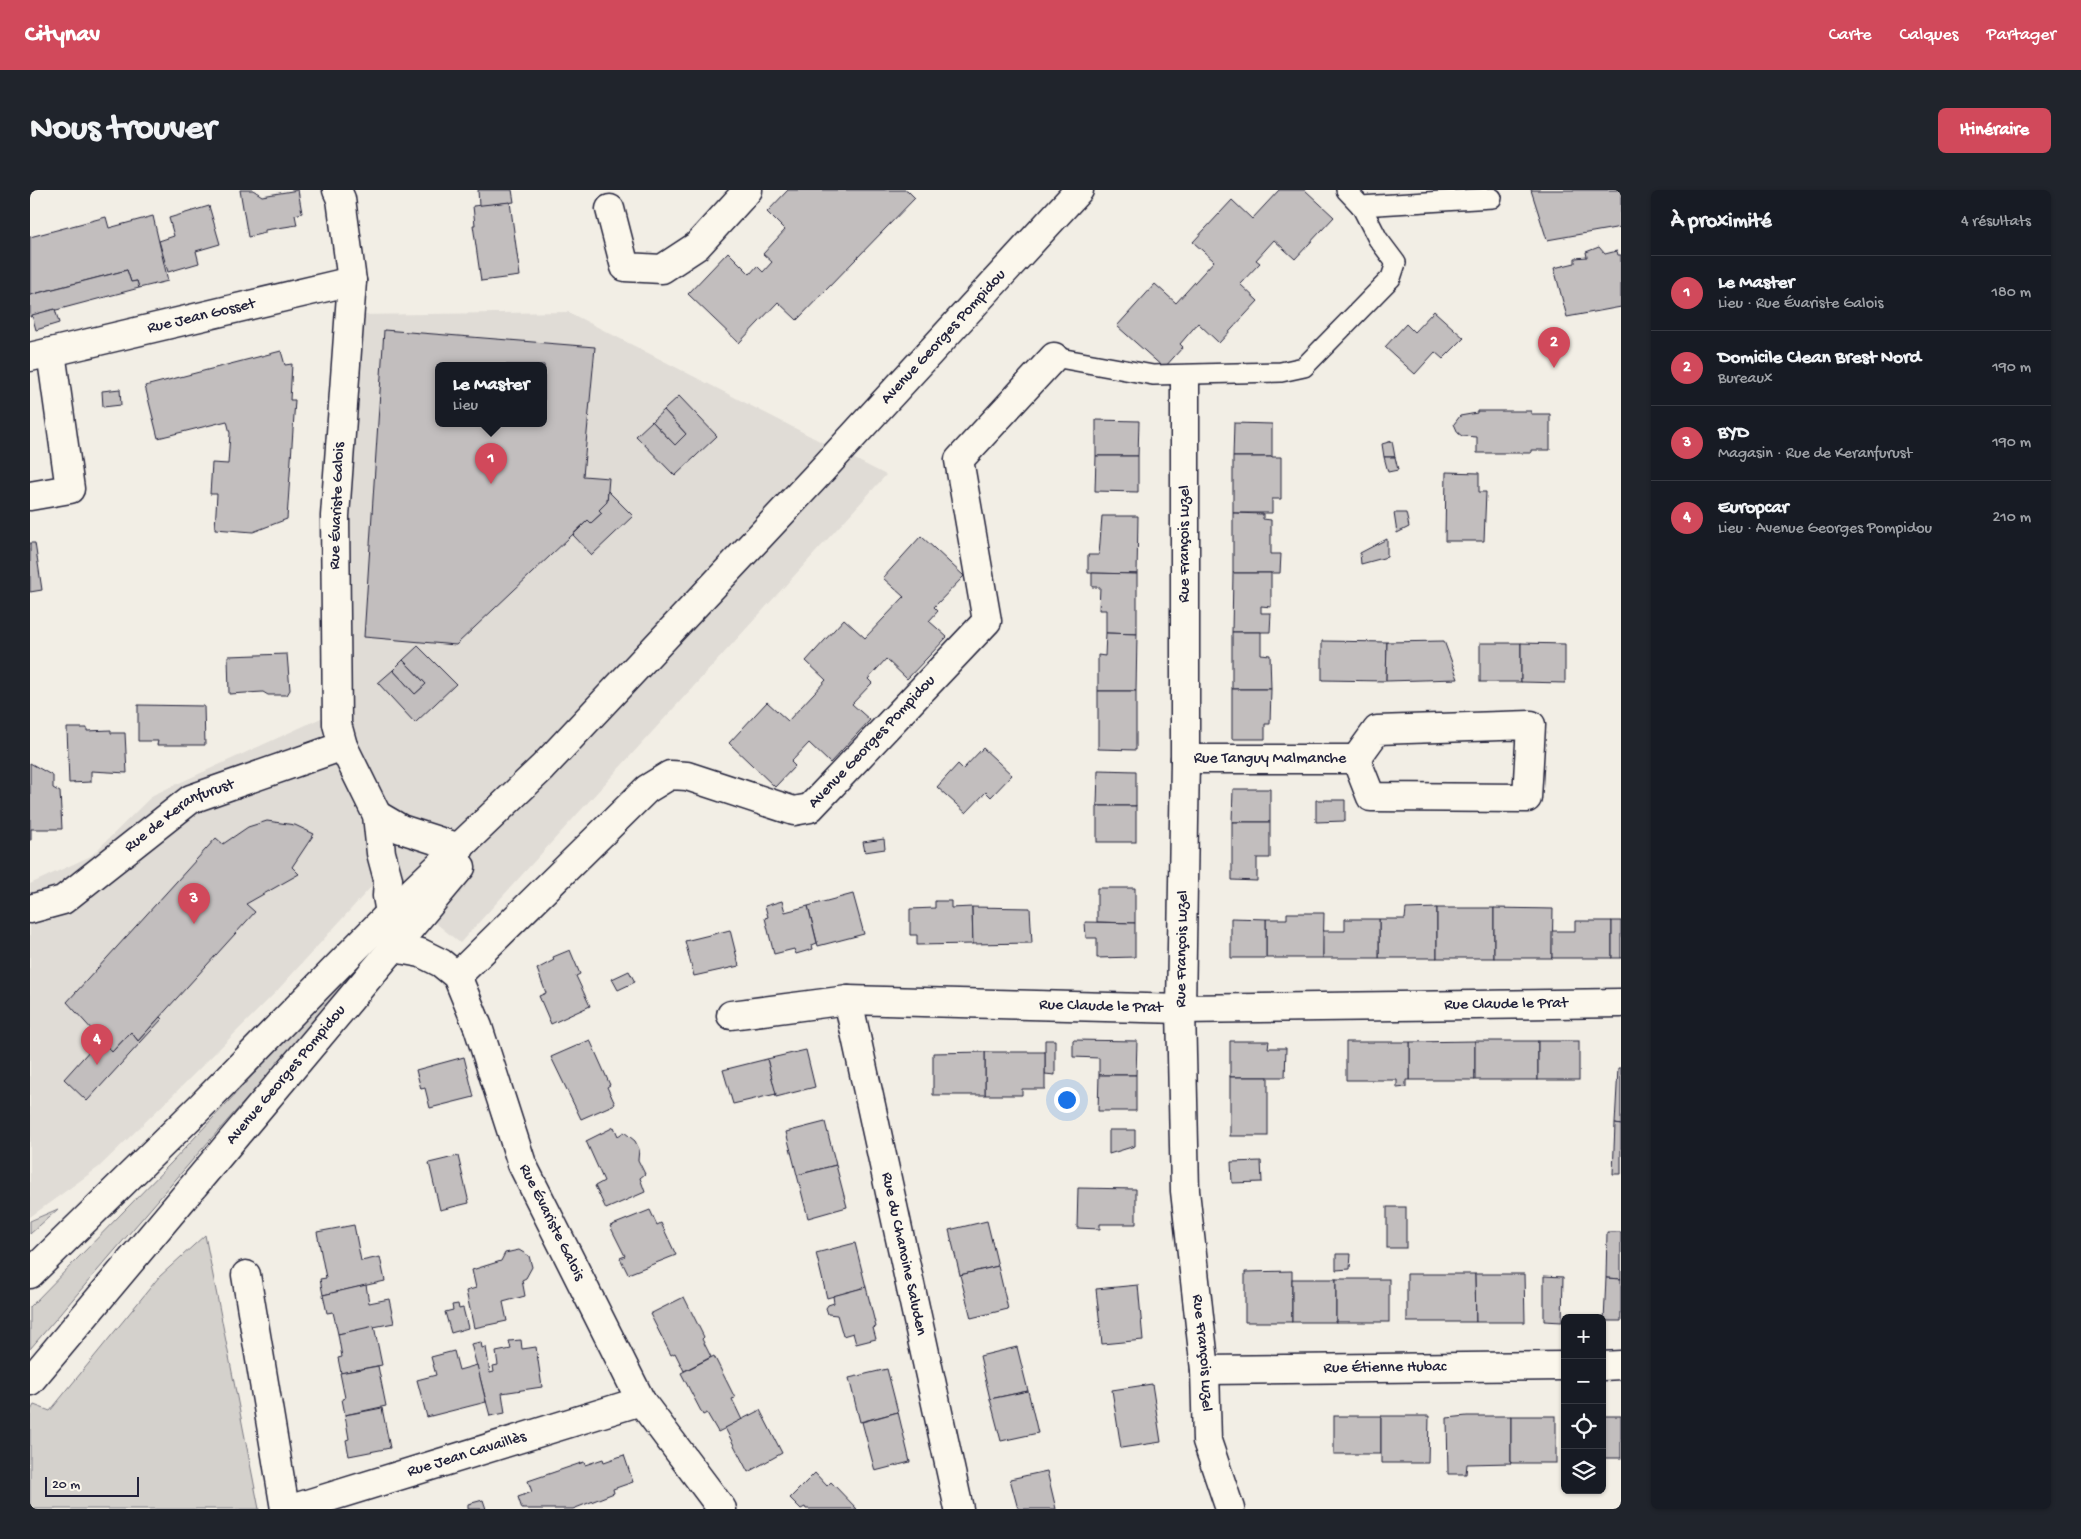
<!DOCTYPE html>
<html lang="fr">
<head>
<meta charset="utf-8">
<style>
  :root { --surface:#171b24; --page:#20242c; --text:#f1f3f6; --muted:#9ea1a6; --line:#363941; --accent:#d1495b }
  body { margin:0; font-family:"Gochi Hand",sans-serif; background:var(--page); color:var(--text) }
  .controls { position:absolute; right:15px; bottom:15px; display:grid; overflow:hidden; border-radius:8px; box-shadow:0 1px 4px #0004 }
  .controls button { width:45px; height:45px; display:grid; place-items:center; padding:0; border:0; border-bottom:1px solid var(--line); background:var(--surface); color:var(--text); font:25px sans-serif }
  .scale { position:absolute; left:15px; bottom:12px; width:94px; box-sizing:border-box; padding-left:5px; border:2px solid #22223b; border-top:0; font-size:14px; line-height:18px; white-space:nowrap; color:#22223b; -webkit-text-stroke:4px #fbf7ec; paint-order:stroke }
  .you { position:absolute; left:1036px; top:909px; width:18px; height:18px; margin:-12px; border:4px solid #fff; border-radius:50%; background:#1a73e8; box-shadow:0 0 0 8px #1a73e833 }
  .badge { display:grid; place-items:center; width:32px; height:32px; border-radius:50%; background:var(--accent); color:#fff; font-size:16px; font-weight:700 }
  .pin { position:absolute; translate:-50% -41px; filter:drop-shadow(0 1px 2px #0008) }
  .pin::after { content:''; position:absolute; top:26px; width:18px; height:15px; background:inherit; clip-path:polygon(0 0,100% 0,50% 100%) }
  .popup { position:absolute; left:405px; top:172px; width:112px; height:65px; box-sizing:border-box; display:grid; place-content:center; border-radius:8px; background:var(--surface); filter:drop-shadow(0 1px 4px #0005); font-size:16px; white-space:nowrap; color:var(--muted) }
  .popup b { font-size:19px; color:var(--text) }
  .popup::after { content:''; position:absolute; left:50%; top:100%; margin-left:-10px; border:10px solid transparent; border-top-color:var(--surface) }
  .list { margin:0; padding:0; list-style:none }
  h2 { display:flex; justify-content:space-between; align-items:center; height:65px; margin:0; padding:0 20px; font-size:21px }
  h2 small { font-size:16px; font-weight:400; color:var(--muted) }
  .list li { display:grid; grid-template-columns:32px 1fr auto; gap:15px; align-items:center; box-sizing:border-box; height:75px; padding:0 20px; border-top:1px solid var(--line) }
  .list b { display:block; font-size:19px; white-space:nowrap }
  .list p { margin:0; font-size:16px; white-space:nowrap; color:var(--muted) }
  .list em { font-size:16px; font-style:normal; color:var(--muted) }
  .icon { flex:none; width:28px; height:28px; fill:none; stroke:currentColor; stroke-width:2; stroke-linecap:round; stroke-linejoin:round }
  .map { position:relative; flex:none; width:1591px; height:1319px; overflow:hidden; border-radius:8px }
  header { display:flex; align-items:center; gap:30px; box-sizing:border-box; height:70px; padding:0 25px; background:var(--accent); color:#fff }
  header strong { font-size:24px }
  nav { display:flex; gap:28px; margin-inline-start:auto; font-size:18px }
  .intro { display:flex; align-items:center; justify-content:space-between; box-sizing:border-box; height:120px; padding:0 30px }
  h1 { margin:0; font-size:35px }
  .button { padding:12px 22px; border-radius:8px; background:var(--accent); color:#fff; font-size:18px; font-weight:700 }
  main { display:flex; gap:30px; padding:0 30px }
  aside { flex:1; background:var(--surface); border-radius:8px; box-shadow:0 1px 4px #0004 }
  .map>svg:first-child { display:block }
  .built { fill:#e0dcd6; fill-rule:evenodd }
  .green { fill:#d4d1cc; stroke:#7b7a84 }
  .building { fill:#c2bebe; stroke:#22223b; fill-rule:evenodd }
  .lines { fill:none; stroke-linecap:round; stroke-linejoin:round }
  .lane-casing { stroke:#22223b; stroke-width:22 }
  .street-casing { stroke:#22223b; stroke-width:31 }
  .secondary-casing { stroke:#22223b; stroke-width:31 }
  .lane { stroke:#fbf7ec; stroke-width:19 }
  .street { stroke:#fbf7ec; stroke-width:28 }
  .secondary { stroke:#fbf7ec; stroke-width:28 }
  .labels { text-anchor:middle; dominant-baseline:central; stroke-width:4; stroke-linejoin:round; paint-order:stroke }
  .street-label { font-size:16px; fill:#22223b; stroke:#fbf7ec }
</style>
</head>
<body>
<header>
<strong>Citynav</strong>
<nav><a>Carte</a><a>Calques</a><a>Partager</a></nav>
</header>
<div class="intro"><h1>Nous trouver</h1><a class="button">Itinéraire</a></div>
<main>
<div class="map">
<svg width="1591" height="1319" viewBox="0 0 1591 1319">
  <rect width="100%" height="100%" fill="#f2eee5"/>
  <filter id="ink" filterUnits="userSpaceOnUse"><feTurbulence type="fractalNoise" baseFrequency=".02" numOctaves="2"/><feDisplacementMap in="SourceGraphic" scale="10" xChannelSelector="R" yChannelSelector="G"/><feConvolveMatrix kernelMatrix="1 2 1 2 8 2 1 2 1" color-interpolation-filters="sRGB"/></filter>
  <g filter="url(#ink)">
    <path class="built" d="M538 122 856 285 430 753 350 687 245 803 147 901 69 977 0 1027V694L61 666 123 605 313 518 327 125ZM408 175H514V233H408Z"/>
    <g class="green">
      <path d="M446 651 165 967 0 1159V1117L142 972 396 699Z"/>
      <path d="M28 1019 0 1044V1031Z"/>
      <path d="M175 1045 229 1319H0V1222L4 1215 20 1221 129 1087Z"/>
    </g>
    <g class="building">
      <path d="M210 0H223L232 6 268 0 272 23 265 25 267 35 235 40V43L218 47Z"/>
      <path d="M448 0H482L484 12 449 16Z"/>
      <path d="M758 0H877L885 8 767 130 748 112 709 153 658 104 698 62 720 84 727 76 733 82 742 72 733 64 755 40 737 22Z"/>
      <path d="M1249 0H1275L1304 27 1265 69 1244 50 1226 70 1230 73 1210 94 1228 111 1189 153 1168 133 1150 154 1153 157 1134 178 1087 136 1125 94 1146 113 1184 71 1163 52 1202 10 1222 29Z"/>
      <path d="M1501 0H1591V37L1517 50Z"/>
      <path d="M480 12 490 86 451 91 443 35H445L443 16Z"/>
      <path d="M179 16 190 54 166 61 169 73 138 82 129 51 144 46 139 28Z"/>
      <path d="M123 26 138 91 109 98 107 91 101 92 97 80 0 105V47L76 27 79 38Z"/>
      <path d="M1569 57 1575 64 1587 61 1588 65H1591V117L1537 127 1524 78 1545 73V68L1557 67 1556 62Z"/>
      <path d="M97 80 101 92 107 91 109 98 0 127V105Z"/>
      <path d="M25 119 29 133 6 140 2 125Z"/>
      <path d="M1404 121 1434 148 1413 169 1405 162 1385 184 1355 157 1376 134 1384 142Z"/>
      <path d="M354 140 565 157 553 286 579 288 577 312 569 320 572 323 561 333 558 330 426 455 334 447ZM408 175H514V233H408Z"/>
      <path d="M251 161 255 175 262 174 260 210H265L257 329 223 342 185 339 187 304H180L182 273 198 274 200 243 197 231 128 248 115 196Z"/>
      <path d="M90 199 91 215 73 217 72 201Z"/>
      <path d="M649 206 687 246 645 286 606 246 622 231 645 255 656 244 634 220Z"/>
      <path d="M634 220 656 244 645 255 622 231Z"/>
      <path d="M1447 221H1501V224H1520V260H1501V263H1447V247L1432 246 1428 243 1424 234 1430 226 1447 223Z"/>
      <path d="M1066 230 1109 231 1108 266H1066Z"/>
      <path d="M1204 233 1242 234V267H1203Z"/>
      <path d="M1362 251 1365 267H1354L1352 254Z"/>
      <path d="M1066 266H1108V302L1065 301Z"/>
      <path d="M1203 267H1251V309H1242V323H1203Z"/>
      <path d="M1354 267H1365L1368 280 1358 282Z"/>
      <path d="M1416 282 1449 283V302H1456L1454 351H1415Z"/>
      <path d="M578 301 603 326 562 365 543 345 558 330 561 333 572 323 569 320 577 312Z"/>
      <path d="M1203 323 1233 324V329L1241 330V364H1251L1250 383H1203Z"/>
      <path d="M1364 323H1376L1379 337 1367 343Z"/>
      <path d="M1072 326H1108L1107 384 1058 383V365H1069Z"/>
      <path d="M891 346 934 386 904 417 908 421 899 431 917 447 877 489 856 469 838 489 842 493 822 514 840 530 800 573 779 553 761 572 765 576 745 597 699 553 737 512 758 531 796 490 776 471 814 429 835 448 874 407 853 388Z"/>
      <path d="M1357 349V367L1331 374 1330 363Z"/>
      <path d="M0 353H5L12 400 0 402Z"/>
      <path d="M1062 383 1107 384V444L1076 443V420H1069L1070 397H1062Z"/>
      <path d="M1203 383H1241V417L1231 416V423H1241L1240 442H1202Z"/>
      <path d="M1202 442H1231V464L1240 465 1241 499H1202Z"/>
      <path d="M1076 443 1107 444 1106 501H1068V465L1075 466Z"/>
      <path d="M1292 451 1357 452 1356 491 1292 490Z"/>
      <path d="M1414 451 1428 489 1356 491 1357 452Z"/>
      <rect x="1450" y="453" width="41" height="39"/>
      <path d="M1491 453 1535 454V493L1491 492Z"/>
      <path d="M388 456 426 494 385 533 348 493 363 480 385 504 396 494 373 470Z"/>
      <path d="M257 464 260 500 257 505H238L233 502 199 504 198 466Z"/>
      <path d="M373 470 396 494 385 504 363 480Z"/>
      <path d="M1202 499H1241L1240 534H1235V549H1202Z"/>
      <path d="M1068 501H1106V560L1068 559Z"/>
      <path d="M108 515 174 516 175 555H127L128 551H108Z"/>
      <path d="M37 538H57V541L81 540V543H95L97 583 61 581V592L39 593Z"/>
      <path d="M953 558 982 585 961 607 956 602 936 623 907 597 928 574 933 579Z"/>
      <path d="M0 573 23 586V598L30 602 32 639H1V650H0Z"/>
      <path d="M1068 580 1106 581V616H1067Z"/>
      <path d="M1203 599H1240V632H1202Z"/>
      <path d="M1286 610H1315V631L1286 632Z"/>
      <rect x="1067" y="616" width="39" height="36"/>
      <path d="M237 631 265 635 284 644 262 677 269 684 216 714 225 722 108 851 101 842 82 862 37 812 186 648 193 654 218 637Z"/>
      <path d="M1202 632H1240V668H1227V691L1202 690Z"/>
      <path d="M854 649 855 659 835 662 833 652Z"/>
      <path d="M1067 698H1105V733L1067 732Z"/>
      <path d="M823 704 834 744 788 756 778 716Z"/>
      <path d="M752 711 755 722 778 716 787 753 782 755 783 759 766 764 764 759 744 764 735 728 738 727 735 716Z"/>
      <path d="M905 711H921V718L942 717 943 754 887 755V745H880V719L905 718Z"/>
      <path d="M942 717 1000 718 1002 753 943 754Z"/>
      <path d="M1407 718V768H1349V729H1375L1376 719Z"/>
      <rect x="1407" y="718" width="57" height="50"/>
      <path d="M1464 718 1523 719 1522 768H1464Z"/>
      <path d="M1257 723H1294L1293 768H1236V729H1257Z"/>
      <path d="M1201 728 1236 729V768H1201Z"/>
      <path d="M1315 729H1349V768H1293V741H1315Z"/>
      <path d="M1545 731H1582V768H1522V741H1545Z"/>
      <rect x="1582" y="731" width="9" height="37"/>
      <path d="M1055 732 1105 733V767L1067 768V748H1056Z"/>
      <path d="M700 740 709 776 664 786 655 751Z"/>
      <path d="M540 760 550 784 546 786 560 816 521 834 509 806 516 803 507 779 524 770 523 767Z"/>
      <path d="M599 781 605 792 588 800 582 789Z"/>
      <path d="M130 827 132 829 57 911 34 889 70 849 82 862 101 842 108 851Z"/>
      <path d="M560 850 580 895 577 897 585 914 551 929 521 867Z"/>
      <path d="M1015 850H1025V885L1015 884Z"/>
      <path d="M1043 850 1107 851 1106 885H1069V868L1043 867Z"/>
      <path d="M1200 851H1239L1238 858H1256L1255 887H1200Z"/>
      <path d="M1445 851V890H1380V852Z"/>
      <rect x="1445" y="851" width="63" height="39"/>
      <rect x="1508" y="851" width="41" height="39"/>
      <path d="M1316 852H1380V890H1376V897L1367 898V890H1316Z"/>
      <path d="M776 860 785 897 746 907 737 869Z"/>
      <path d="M955 862H1015V899H992V905H955Z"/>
      <path d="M955 862V905H903V863Z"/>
      <path d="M434 867 444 907 400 918 395 898 391 899 386 880Z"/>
      <path d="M737 869 746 904 703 914 693 880Z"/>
      <path d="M1588 878H1591V935L1585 934Z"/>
      <path d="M1069 885H1106V921H1068Z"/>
      <rect x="1200" y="887" width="38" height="59"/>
      <path d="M795 932 806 975 767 985 756 942Z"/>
      <path d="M1585 934 1591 935V984H1583Z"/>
      <path d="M584 937 588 946 594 942 605 951 609 959 608 970 615 984 610 988 615 1002 576 1019 565 996 574 991 556 951Z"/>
      <path d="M1079 940H1105V956L1079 964Z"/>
      <path d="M428 966 439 1013 410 1020 399 973Z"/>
      <path d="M1231 971 1232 992 1202 993 1201 972Z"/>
      <path d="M806 975 817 1017 778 1028 767 985Z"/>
      <path d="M1048 998 1106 999V1034H1070V1039L1047 1038Z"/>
      <rect x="1357" y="1017" width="19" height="41"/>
      <path d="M620 1020 627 1035 631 1033 646 1065 598 1084 590 1068 595 1066 580 1036Z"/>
      <path d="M957 1031 968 1076 930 1085 919 1040Z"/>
      <path d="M324 1035 331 1071 350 1067 355 1091 293 1105 290 1089 296 1088 287 1042Z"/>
      <path d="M1577 1042H1591V1089L1576 1088Z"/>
      <path d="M825 1053 836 1097 797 1108 786 1063Z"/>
      <path d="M489 1060 499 1066 502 1077 496 1088 492 1090 495 1106 473 1112 477 1131 444 1138 436 1101 446 1098 442 1080 471 1071 475 1063Z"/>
      <path d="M1306 1064H1321L1320 1079 1306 1080Z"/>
      <path d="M968 1076 978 1119 941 1128 930 1085Z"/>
      <path d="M1262 1081V1132H1215V1082Z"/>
      <path d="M1377 1084H1445L1446 1132H1377Z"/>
      <path d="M1445 1084H1494L1495 1132H1446Z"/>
      <path d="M1514 1086 1533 1087 1532 1132 1514 1131Z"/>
      <path d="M1576 1088 1591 1089V1131H1574Z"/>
      <rect x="1262" y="1089" width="44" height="43"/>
      <rect x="1306" y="1089" width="53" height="43"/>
      <path d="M336 1095 339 1113 359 1109 364 1133 308 1144 303 1122 297 1123 293 1105Z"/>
      <path d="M1108 1095 1113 1150 1072 1154 1066 1099Z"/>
      <path d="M836 1097 846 1137 843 1138 846 1149 826 1154 823 1143 813 1146 807 1125 798 1124 796 1118 798 1115 804 1113 803 1106Z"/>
      <path d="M654 1107 674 1147 672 1149 681 1167 654 1181 645 1163 641 1165 620 1124Z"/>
      <path d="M428 1114 429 1119 433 1118 438 1138 421 1143 415 1122 423 1120 422 1115Z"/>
      <path d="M344 1136 352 1175 311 1183 308 1168 312 1167 308 1144Z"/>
      <path d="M491 1150 492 1159 506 1157 512 1197 472 1203 475 1223 460 1226 441 1154 451 1152 452 1158 456 1157 460 1183 464 1182 463 1176 468 1175 466 1162 481 1159 479 1151Z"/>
      <path d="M987 1157 998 1201 960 1209 950 1166Z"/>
      <path d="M424 1161 429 1180 447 1175 456 1212 397 1227 387 1190 406 1185 401 1167Z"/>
      <path d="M684 1166 705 1208 702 1209 712 1230 688 1242 677 1223 673 1225 651 1183Z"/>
      <path d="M348 1176 356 1216 315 1225 312 1209 315 1208 310 1183Z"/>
      <path d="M857 1179 868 1222 830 1232 819 1188Z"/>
      <path d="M1122 1194 1131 1252 1091 1258 1082 1200Z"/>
      <path d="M998 1201 1008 1243 971 1251 960 1209Z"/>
      <path d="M352 1218 360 1258 319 1266 316 1250 319 1249 315 1225Z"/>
      <path d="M730 1220 752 1263 718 1282 695 1238Z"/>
      <path d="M868 1222 880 1272 845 1281 832 1232Z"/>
      <rect x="1304" y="1226" width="47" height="38"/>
      <path d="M1351 1226H1399L1398 1273H1351Z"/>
      <path d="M1437 1226H1481V1273L1437 1274 1436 1284H1418L1417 1228Z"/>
      <rect x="1481" y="1226" width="45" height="47"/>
      <rect x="1572" y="1226" width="19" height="42"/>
      <path d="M594 1265 603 1292 583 1299 584 1303 543 1319H492L488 1307 502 1302 498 1291 554 1272 555 1275 573 1269 574 1272Z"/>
      <path d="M1017 1281 1026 1319H988L980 1289Z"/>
      <path d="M785 1283 797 1296 801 1292 827 1319H776L775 1317 771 1319 760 1308Z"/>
      <path d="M453 1310 456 1319H438V1314Z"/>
    </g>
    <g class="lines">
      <g class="lane-casing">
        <g id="lane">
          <path d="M1316 0 1331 16 1462 8"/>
          <path d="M1024 167 1123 185 1251 182 1274 177 1361 88 1366 73 1348 49 1331 16"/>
        </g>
      </g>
      <g class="street-casing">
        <g id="street">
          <path d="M307 0 311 9 322 91 305 326 307 534 313 556 347 625 351 663 358 689 357 706 360 723"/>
          <path d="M580 19 595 77 632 79 667 56 718 0"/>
          <path id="s1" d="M0 167 322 91"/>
          <path id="s2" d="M1155 194V569L1151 819 1155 1001 1175 1180 1177 1251 1200 1319"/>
          <path d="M0 306 40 299 21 162"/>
          <path d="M1501 535 1497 608 1341 607 1326 569 1347 540Z"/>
          <path id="s3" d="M1155 569H1326"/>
          <path d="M347 625 371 639 430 658"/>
          <path id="s4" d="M0 719 33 710 161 609 313 556"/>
          <path id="s5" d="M364 758 391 763 411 773 427 786 448 837 492 974 611 1211 692 1319"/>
          <path id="s6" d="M427 786 617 599 640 585 657 586 764 621 780 618 957 431 929 270 1024 167"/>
          <path id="s7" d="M818 810 929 1319"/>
          <path id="s8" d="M701 825 818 810 1151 819 1591 813"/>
          <path d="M216 1085 255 1319"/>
          <path d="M1572 1176 1591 1175"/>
          <path id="s9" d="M1175 1180 1535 1176"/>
          <path id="s10" d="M261 1319 611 1211"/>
        </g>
      </g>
      <g class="secondary-casing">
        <g id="secondary">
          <path id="s11" d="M0 1084 171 916 360 723 512 578 792 280 1049 0"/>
          <path id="s12" d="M0 1191 431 677"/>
        </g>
      </g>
      <use href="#lane" class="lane"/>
      <use href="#street" class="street"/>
      <use href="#secondary" class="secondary"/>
    </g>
  </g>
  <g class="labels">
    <g class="street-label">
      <text stroke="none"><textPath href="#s1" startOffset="176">Rue Jean Gosset</textPath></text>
      <text stroke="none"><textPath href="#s11" startOffset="1309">Avenue Georges Pompidou</textPath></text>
      <text transform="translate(308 316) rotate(-88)">Rue Évariste Galois</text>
      <text transform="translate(1155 354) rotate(-90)">Rue François Luzel</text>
      <text stroke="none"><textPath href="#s6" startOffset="530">Avenue Georges Pompidou</textPath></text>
      <text stroke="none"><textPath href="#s3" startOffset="85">Rue Tanguy Malmanche</textPath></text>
      <text stroke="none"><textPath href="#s4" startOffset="179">Rue de Keranfurust</textPath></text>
      <text transform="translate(1153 759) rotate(-89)">Rue François Luzel</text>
      <text stroke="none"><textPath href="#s8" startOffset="776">Rue Claude le Prat</textPath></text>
      <text stroke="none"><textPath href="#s8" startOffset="371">Rue Claude le Prat</textPath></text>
      <text stroke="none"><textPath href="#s12" startOffset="399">Avenue Georges Pompidou</textPath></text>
      <text stroke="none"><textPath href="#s5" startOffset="335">Rue Évariste Galois</textPath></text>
      <text stroke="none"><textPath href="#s7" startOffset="260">Rue du Chanoine Saluden</textPath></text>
      <text stroke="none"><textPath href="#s2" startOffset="970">Rue François Luzel</textPath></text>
      <text stroke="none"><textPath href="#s9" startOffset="180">Rue Étienne Hubac</textPath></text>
      <text stroke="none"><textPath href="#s10" startOffset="184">Rue Jean Cavaillès</textPath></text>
    </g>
  </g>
</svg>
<div class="controls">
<button>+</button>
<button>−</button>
<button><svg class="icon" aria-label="locate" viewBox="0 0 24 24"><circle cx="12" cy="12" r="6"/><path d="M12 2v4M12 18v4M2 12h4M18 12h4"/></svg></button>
<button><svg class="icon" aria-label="layers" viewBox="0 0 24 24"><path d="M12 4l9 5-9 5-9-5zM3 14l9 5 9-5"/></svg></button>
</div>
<div class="scale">20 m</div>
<div class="you"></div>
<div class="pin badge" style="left:461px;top:294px">1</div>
<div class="popup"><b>Le Master</b>Lieu</div>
<div class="pin badge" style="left:1524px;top:178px">2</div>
<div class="pin badge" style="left:164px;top:734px">3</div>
<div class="pin badge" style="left:67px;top:875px">4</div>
</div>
<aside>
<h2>À proximité<small>4 résultats</small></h2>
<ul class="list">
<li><span class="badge">1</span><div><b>Le Master</b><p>Lieu · Rue Évariste Galois</p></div><em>180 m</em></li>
<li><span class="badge">2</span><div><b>Domicile Clean Brest Nord</b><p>Bureaux</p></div><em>190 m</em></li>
<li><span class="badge">3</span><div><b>BYD</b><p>Magasin · Rue de Keranfurust</p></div><em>190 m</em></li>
<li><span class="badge">4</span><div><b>Europcar</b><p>Lieu · Avenue Georges Pompidou</p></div><em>210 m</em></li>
</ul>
</aside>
</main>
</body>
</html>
